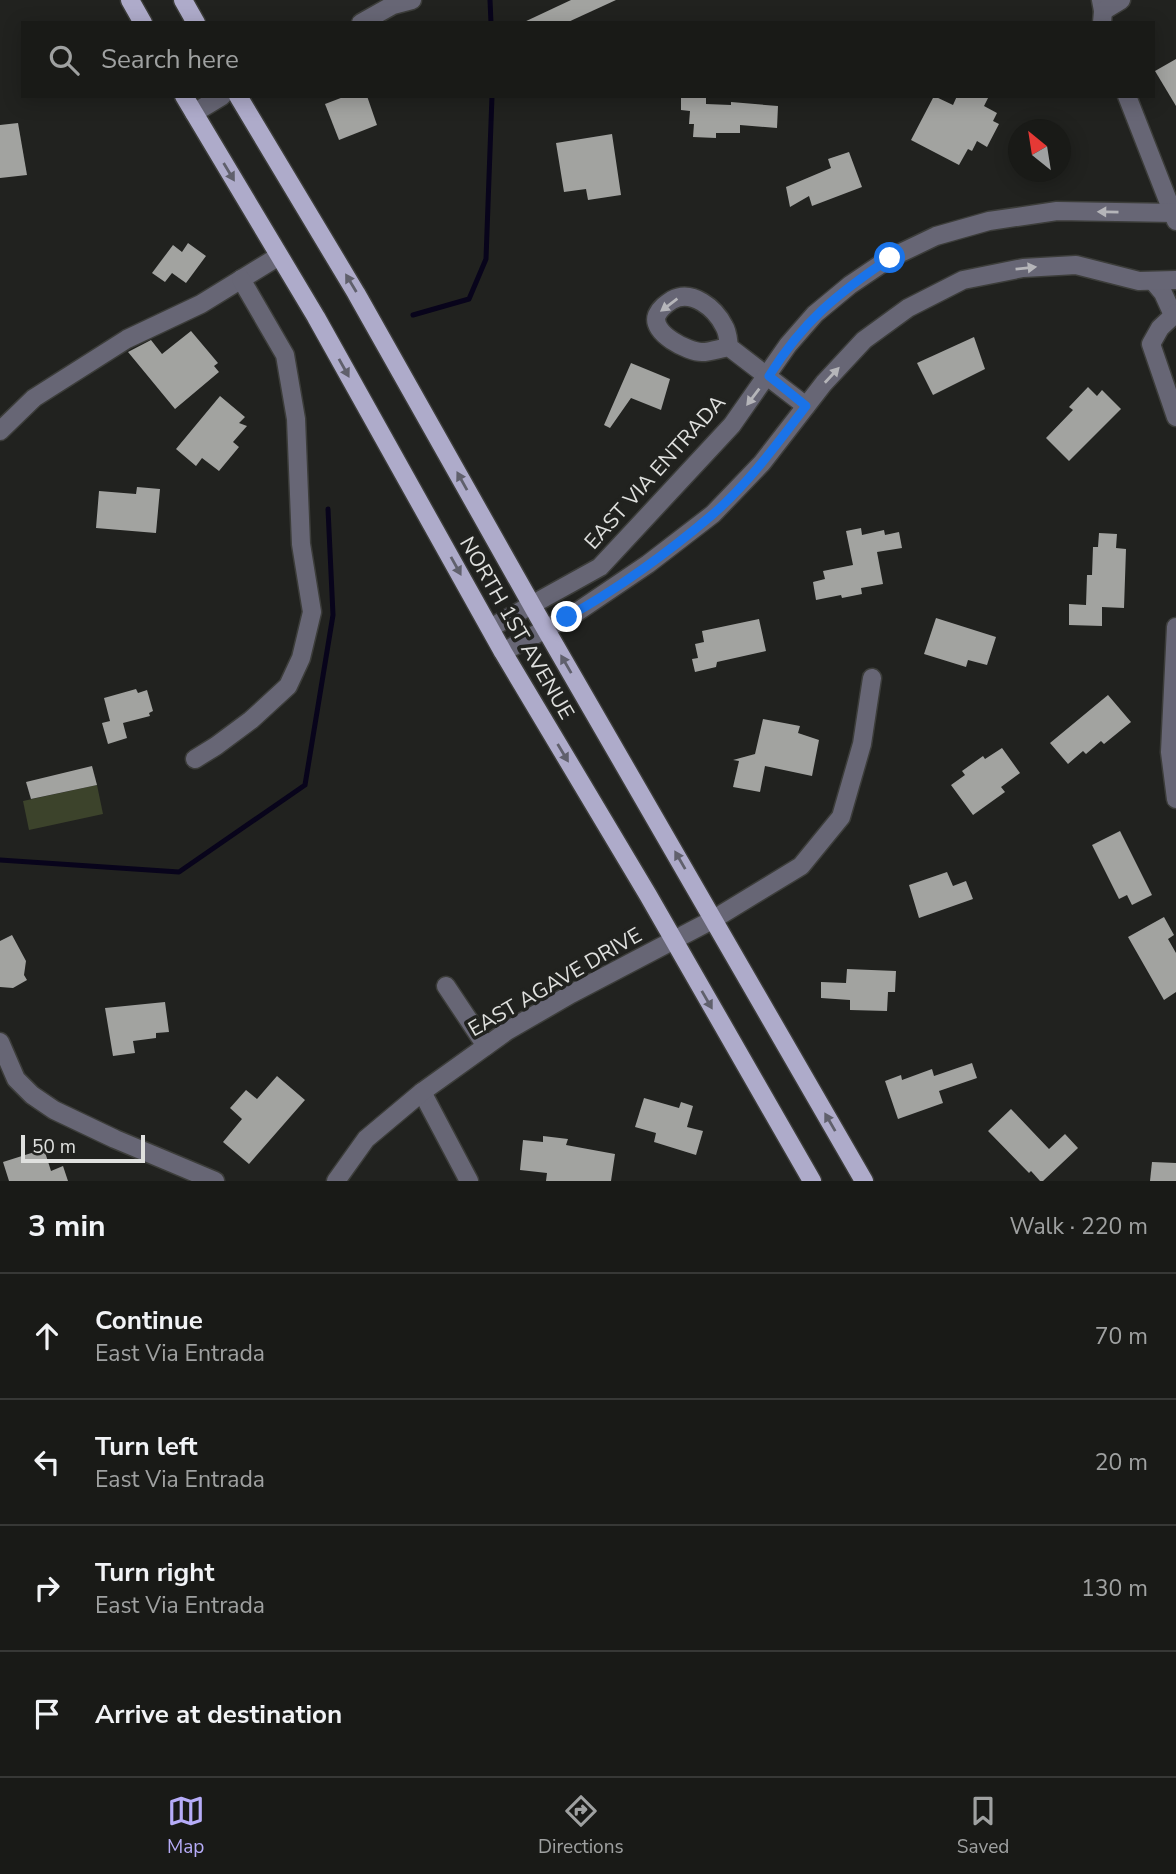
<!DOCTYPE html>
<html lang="en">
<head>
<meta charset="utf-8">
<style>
  :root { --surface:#191a17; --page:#262724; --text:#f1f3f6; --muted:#9fa1a1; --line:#373836; --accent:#b6acf8 }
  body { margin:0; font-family:"Nunito Sans",sans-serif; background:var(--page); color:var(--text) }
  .compass { position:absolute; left:1008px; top:119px; width:63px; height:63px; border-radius:50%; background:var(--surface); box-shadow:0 4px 18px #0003; rotate:330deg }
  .scale { position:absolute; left:21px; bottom:18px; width:124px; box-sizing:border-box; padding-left:7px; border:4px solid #dfe0de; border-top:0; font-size:19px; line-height:24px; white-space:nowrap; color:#dfe0de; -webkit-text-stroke:5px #21221f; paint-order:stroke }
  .stop { position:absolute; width:21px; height:21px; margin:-16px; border:5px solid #1a73e8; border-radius:50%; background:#fff }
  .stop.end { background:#1a73e8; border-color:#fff; box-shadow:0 2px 7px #0008 }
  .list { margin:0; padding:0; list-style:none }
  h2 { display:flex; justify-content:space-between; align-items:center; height:91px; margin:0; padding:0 28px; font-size:30px }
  h2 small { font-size:23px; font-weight:400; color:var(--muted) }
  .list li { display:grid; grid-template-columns:46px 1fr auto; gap:21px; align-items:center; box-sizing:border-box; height:126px; padding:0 28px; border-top:2px solid var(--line) }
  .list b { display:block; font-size:26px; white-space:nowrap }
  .list p { margin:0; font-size:23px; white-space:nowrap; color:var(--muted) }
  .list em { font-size:23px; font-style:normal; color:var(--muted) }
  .icon { flex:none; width:38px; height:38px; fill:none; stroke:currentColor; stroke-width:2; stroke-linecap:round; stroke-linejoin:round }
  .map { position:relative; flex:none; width:1176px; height:1181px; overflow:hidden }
  .search { position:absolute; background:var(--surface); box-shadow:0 4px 18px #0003; left:21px; right:21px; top:21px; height:77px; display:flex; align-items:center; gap:18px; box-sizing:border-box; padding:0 24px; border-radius:0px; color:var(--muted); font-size:26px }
  .sheet { height:595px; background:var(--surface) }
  nav { display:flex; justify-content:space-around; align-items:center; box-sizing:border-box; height:98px; border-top:2px solid var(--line); background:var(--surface); font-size:19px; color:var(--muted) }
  nav a { display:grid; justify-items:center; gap:4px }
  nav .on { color:var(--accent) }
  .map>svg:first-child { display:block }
  .green { fill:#3c432b }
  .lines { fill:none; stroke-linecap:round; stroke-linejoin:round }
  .stream { stroke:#08041b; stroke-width:5 }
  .building { fill:#a2a3a0 }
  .minor-casing { stroke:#3c3d3a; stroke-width:21 }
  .major-casing { stroke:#3c3d3a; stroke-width:21 }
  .minor { stroke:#676675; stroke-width:18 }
  .major { stroke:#aeabca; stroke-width:18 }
  .oneway { fill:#60606c }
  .oneway2 { fill:#b5b5b9 }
  .route { stroke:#1a73e8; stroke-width:9 }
  .labels { text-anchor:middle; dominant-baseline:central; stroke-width:7; stroke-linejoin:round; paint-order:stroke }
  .street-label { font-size:21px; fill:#dfe0de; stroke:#21221f }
</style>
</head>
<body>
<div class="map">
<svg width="1176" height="1181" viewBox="0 0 1176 1181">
  <rect width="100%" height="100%" fill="#21221f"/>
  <path class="green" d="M97 785 103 814 29 830 23 801Z"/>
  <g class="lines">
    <g class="stream">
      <path d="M490 0 491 23"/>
      <path d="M413 315 469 299 486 259 492 96"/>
      <path d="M0 860 179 872 305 785 333 615 328 509"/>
    </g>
  </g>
  <g class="building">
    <path d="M571 0H616L566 23H522Z"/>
    <path d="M1176 59V106L1155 71Z"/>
    <path d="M346 96H367L377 125 339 140 325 104Z"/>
    <path d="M681 96H706V104L731 105V102L778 106 777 128 740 125V133H716V138L693 137 694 124H689L690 111 681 110Z"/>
    <path d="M934 96 953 105 957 96H989L984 106 997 113 993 121 999 124 987 147 977 141 972 151 968 149 959 165 911 140Z"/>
    <path d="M18 123 27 175 0 178V125Z"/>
    <path d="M612 134 621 195 588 200 586 189 564 192 556 143Z"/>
    <path d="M849 152 862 187 812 206 809 196 790 207 786 187 831 168 828 159Z"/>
    <path d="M188 243 206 256 186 283 172 273 165 282 152 273 173 245 182 252Z"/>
    <path d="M191 331 218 363 214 366 219 372 175 409 128 352 151 340 162 354Z"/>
    <path d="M974 337 985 369 933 395 917 363Z"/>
    <path d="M631 363 670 379 661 410 631 398 610 428 604 425Z"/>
    <path d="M1088 387 1097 396 1102 390 1121 409 1069 461 1046 438 1073 410 1069 407Z"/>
    <path d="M220 396 245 417 239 423 247 426 233 442 239 447 219 471 202 458 196 466 176 449Z"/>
    <path d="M137 487 160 489 156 533 96 528 99 491 136 494Z"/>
    <path d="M861 528 862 535 884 530 885 535 899 532 902 548 877 552 883 584 861 588 862 594 842 598 841 595 816 600 813 582 825 579 823 571 853 565 846 531Z"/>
    <path d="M1099 533 1117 534 1116 548 1126 549 1124 608 1102 607V626L1069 625V604L1086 605 1087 575H1092L1093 547H1098Z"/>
    <path d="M936 618 996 637 987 665 968 660 966 667 924 654Z"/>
    <path d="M759 619 766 651 717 662 716 667 695 672 692 659 698 658 695 644 704 642 702 631Z"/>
    <path d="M136 689 138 693 147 690 153 711 149 713 150 716 123 723 127 738 108 744 102 723 110 721 104 698Z"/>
    <path d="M1108 695 1131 722 1104 744 1101 741 1086 754 1083 751 1068 764 1050 743Z"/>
    <path d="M763 719 800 726 798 733 819 740 812 776 765 766 760 792 733 787 739 761 733 760 755 754Z"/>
    <path d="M1002 748 1020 773 1001 787 1005 792 973 815 951 785 965 775 962 771 983 756 985 759Z"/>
    <path d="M92 766 97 785 31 799 26 782Z"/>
    <path d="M1120 831 1152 895 1132 905 1127 895 1119 899 1092 845Z"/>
    <path d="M947 872 953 886 966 881 973 899 919 918 909 885Z"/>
    <path d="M1164 917 1174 935 1168 939 1176 953V992L1164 1000 1128 937Z"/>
    <path d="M12 935 26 961 24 975 27 980 13 988 0 987V941Z"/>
    <path d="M847 969 896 971 895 992H888L887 1011 850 1010V1000L821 998V982L846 983Z"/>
    <path d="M165 1002 169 1032 156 1033V1038L133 1041 135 1053 113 1056 105 1008Z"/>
    <path d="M972 1063 977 1078 939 1091 943 1103 898 1119 885 1081 901 1075 902 1080 932 1069 934 1076Z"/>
    <path d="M277 1076 305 1100 249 1164 223 1142 242 1119 230 1108 246 1090 257 1099Z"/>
    <path d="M644 1098 679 1108 681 1102 693 1106 687 1127 703 1131 696 1155 654 1142 656 1133 635 1127Z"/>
    <path d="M1011 1109 1049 1149 1065 1134 1078 1148 1043 1181H1040L1031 1171 1029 1173 988 1131Z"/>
    <path d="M543 1136 568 1139 566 1145 615 1154 611 1181H546L547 1173 520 1170 523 1140 543 1142Z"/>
    <path d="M44 1149 51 1171 63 1166 68 1181H9L3 1162Z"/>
    <path d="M1152 1162 1176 1163V1181H1150Z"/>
  </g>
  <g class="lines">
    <g class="minor-casing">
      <g id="minor">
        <path d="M1101 0 1103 11 1102 23"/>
        <path d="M1103 11 1121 0"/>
        <path d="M361 23 393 5 412 0"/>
        <path d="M1127 96 1176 221"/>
        <path d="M194 113 222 96"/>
        <path d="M1153 281 1163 293 1173 315"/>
        <path d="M1176 313 1160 328 1151 344 1176 417"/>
        <path d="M729 347C721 348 711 352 702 352 688 352 650 333 657 315 660 308 666 304 672 300 692 289 715 308 724 326 728 332 728 340 729 347L806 406"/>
        <path d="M0 431 34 398 127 339 201 304 279 256"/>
        <path d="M1176 627 1170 752 1176 799"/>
        <path d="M490 628 600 567 732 425 788 345 815 314 850 285 890 258 936 236 989 221 1057 211 1176 213"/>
        <path d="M503 652 577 612 648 564 713 514 762 463 824 383 864 340 908 308 963 280 1023 268 1076 265 1139 281 1176 280"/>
        <path d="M195 759 216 746 251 720 288 686 301 658 312 612 301 544 296 419 285 355 241 279"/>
        <path d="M446 986 486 1046"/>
        <path d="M0 1042 16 1079 32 1095 54 1110 115 1139 215 1181"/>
        <path d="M422 1092 469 1181"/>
        <path d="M336 1181 366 1139 422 1092 507 1031 571 994 714 919 801 866 841 817 862 744 872 678"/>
      </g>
    </g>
    <g class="major-casing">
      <g id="major">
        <path d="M130 0 143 23"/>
        <path d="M183 0 196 23"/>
        <path d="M184 96 316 317 503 652 648 895 812 1181"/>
        <path d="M238 96 356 293 538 616 864 1181"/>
      </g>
    </g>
    <use href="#minor" class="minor"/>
    <use href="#major" class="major"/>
  </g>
  <defs><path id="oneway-solid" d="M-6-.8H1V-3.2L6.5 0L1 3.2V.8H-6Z" transform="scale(1.75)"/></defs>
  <g class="oneway">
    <use href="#oneway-solid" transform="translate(229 172) rotate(59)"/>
    <use href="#oneway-solid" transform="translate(351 283) rotate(-121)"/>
    <use href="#oneway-solid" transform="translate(344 368) rotate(61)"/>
    <use href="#oneway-solid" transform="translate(462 481) rotate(-119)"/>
    <use href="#oneway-solid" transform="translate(456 566) rotate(61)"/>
    <use href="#oneway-solid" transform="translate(566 664) rotate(-120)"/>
    <use href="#oneway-solid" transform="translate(563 753) rotate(59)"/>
    <use href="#oneway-solid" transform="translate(680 860) rotate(-120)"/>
    <use href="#oneway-solid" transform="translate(707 1000) rotate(60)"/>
    <use href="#oneway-solid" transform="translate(830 1122) rotate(-120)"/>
  </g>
  <g class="oneway2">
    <use href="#oneway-solid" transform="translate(1108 212) rotate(-179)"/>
    <use href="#oneway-solid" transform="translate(1026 268) rotate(-6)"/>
    <use href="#oneway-solid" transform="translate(669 305) rotate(143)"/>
    <use href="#oneway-solid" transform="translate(832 375) rotate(-47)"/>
    <use href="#oneway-solid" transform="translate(753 397) rotate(127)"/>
  </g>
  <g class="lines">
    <path class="route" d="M567 617C615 591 670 551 712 515 748 484 777 444 806 406L769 376C803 321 837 294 890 258"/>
  </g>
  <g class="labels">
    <g class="street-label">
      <text transform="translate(655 472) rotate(-48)">EAST VIA ENTRADA</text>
      <text transform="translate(517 628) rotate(60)">NORTH 1ST AVENUE</text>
      <text transform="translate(555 982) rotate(-30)">EAST AGAVE DRIVE</text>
    </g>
  </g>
</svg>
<svg class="compass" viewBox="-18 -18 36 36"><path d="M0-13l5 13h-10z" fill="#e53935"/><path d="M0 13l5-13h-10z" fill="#9fa1a1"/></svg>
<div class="scale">50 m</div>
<div class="stop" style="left:890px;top:258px"></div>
<div class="stop end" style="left:567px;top:617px"></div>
<div class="search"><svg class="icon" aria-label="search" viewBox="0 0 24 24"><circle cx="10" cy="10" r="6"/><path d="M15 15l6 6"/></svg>Search here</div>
</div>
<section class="sheet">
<h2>3 min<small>Walk · 220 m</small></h2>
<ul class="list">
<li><svg class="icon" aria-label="ahead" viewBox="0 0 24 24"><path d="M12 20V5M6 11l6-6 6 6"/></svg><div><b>Continue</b><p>East Via Entrada</p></div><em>70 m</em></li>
<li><svg class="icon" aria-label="left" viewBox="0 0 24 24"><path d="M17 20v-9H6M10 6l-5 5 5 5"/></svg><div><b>Turn left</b><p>East Via Entrada</p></div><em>20 m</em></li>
<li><svg class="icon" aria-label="right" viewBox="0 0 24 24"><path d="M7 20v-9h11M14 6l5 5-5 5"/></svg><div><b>Turn right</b><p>East Via Entrada</p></div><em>130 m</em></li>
<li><svg class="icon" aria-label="arrive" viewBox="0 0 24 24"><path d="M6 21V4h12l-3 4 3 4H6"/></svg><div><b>Arrive at destination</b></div></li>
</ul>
</section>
<nav>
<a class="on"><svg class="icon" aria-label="map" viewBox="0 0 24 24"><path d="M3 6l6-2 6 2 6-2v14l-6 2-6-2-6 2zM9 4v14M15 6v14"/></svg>Map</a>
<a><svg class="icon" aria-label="directions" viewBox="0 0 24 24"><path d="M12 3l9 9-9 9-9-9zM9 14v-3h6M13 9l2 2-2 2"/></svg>Directions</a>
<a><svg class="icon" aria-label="saved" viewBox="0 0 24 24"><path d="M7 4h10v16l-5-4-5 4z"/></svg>Saved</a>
</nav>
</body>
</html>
